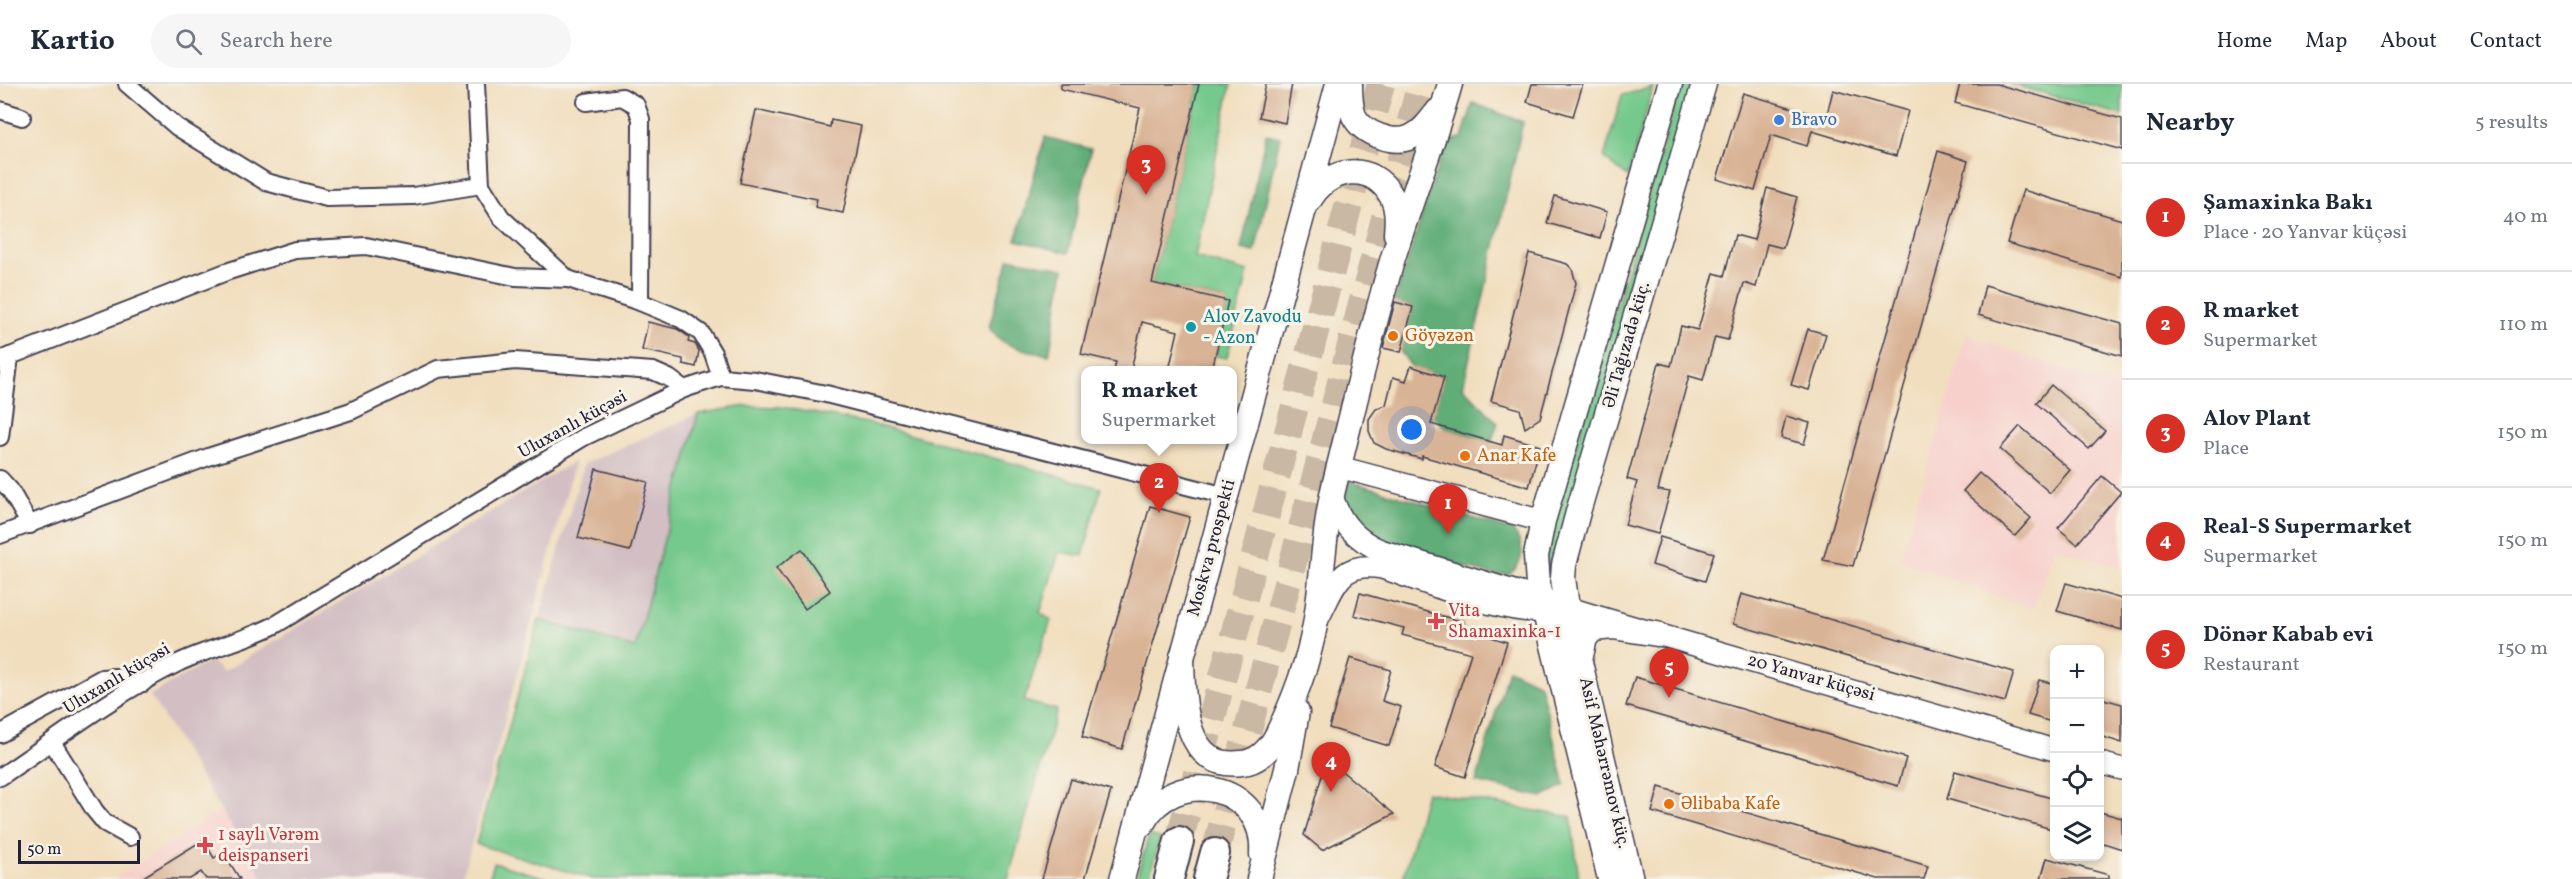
<!DOCTYPE html>
<html lang="en">
<head>
<meta charset="utf-8">
<style>
  :root { --surface:#fff; --page:#f6f6f7; --text:#1f2937; --muted:#747a83; --line:#e0e1e3; --accent:#d93025 }
  body { margin:0; font-family:Vollkorn,serif; background:var(--page); color:var(--text) }
  .controls { position:absolute; right:18px; bottom:18px; display:grid; overflow:hidden; border-radius:12px; box-shadow:0 3px 9px #0003 }
  .controls button { width:54px; height:54px; display:grid; place-items:center; padding:0; border:0; border-bottom:2px solid var(--line); background:var(--surface); color:var(--text); font:30px sans-serif }
  .scale { position:absolute; left:18px; bottom:15px; width:122px; box-sizing:border-box; padding-left:6px; border:3px solid #22223b; border-top:0; font-size:16px; line-height:21px; white-space:nowrap; color:#22223b; -webkit-text-stroke:4px #f7f3e8; paint-order:stroke }
  .you { position:absolute; left:1412px; top:346px; width:21px; height:21px; margin:-15px; border:4px solid #fff; border-radius:50%; background:#1a73e8; box-shadow:0 0 0 9px #1a73e833 }
  .badge { display:grid; place-items:center; width:39px; height:39px; border-radius:50%; background:var(--accent); color:#fff; font-size:20px; font-weight:700 }
  .pin { position:absolute; translate:-50% -50px; filter:drop-shadow(0 2px 3px #0008) }
  .pin::after { content:''; position:absolute; top:32px; width:21px; height:18px; background:inherit; clip-path:polygon(0 0,100% 0,50% 100%) }
  .popup { position:absolute; left:1081px; top:282px; width:156px; height:78px; box-sizing:border-box; display:grid; place-content:center; border-radius:12px; background:var(--surface); filter:drop-shadow(0 2px 4px #0005); font-size:20px; white-space:nowrap; color:var(--muted) }
  .popup b { font-size:22px; color:var(--text) }
  .popup::after { content:''; position:absolute; left:50%; top:100%; margin-left:-12px; border:12px solid transparent; border-top-color:var(--surface) }
  .list { margin:0; padding:0; list-style:none }
  h2 { display:flex; justify-content:space-between; align-items:center; height:78px; margin:0; padding:0 24px; font-size:26px }
  h2 small { font-size:20px; font-weight:400; color:var(--muted) }
  .list li { display:grid; grid-template-columns:39px 1fr auto; gap:18px; align-items:center; box-sizing:border-box; height:108px; padding:0 24px; border-top:2px solid var(--line) }
  .list b { display:block; font-size:22px; white-space:nowrap }
  .list p { margin:0; font-size:20px; white-space:nowrap; color:var(--muted) }
  .list em { font-size:20px; font-style:normal; color:var(--muted) }
  .icon { flex:none; width:33px; height:33px; fill:none; stroke:currentColor; stroke-width:2; stroke-linecap:round; stroke-linejoin:round }
  .map { position:relative; flex:none; width:2122px; height:795px; overflow:hidden }
  header { display:flex; align-items:center; gap:36px; box-sizing:border-box; height:84px; padding:0 30px; background:var(--surface); border-bottom:2px solid var(--line) }
  header strong { font-size:28px }
  nav { display:flex; gap:33px; margin-inline-start:auto; font-size:21px }
  .search { width:420px; height:54px; background:var(--page); display:flex; align-items:center; gap:15px; box-sizing:border-box; padding:0 21px; border-radius:33px; color:var(--muted); font-size:22px }
  main { display:flex }
  aside { flex:1; background:var(--surface) }
  .map>svg:first-child { display:block }
  .built { fill:#f7d0cc }
  .industrial { fill:#d2bec3 }
  .green { fill:#76c98c; stroke:#4c7664; stroke-width:1.5 }
  .forest { fill:#60ad78; stroke:#41685a; stroke-width:1.5 }
  .building { fill:#d9b395 }
  .lines { fill:none; stroke-linecap:round; stroke-linejoin:round }
  .trunk-tunnel { stroke:#c8b8a4; stroke-width:28; stroke-dasharray:28 14; stroke-linecap:butt }
  .minor-casing { stroke:#413e4f; stroke-width:20 }
  .tertiary-casing { stroke:#413e4f; stroke-width:24 }
  .secondary-casing { stroke:#413e4f; stroke-width:27 }
  .trunk-casing { stroke:#413e4f; stroke-width:32 }
  .minor { stroke:#fff; stroke-width:16 }
  .tertiary { stroke:#fff; stroke-width:21 }
  .secondary { stroke:#fff; stroke-width:24 }
  .trunk { stroke:#fff; stroke-width:28 }
  .shop-dot { fill:#3f7fe0; stroke:#f7f3e8; stroke-width:2 }
  .culture-dot { fill:#0f9aa8; stroke:#f7f3e8; stroke-width:2 }
  .food-dot { fill:#e8710a; stroke:#f7f3e8; stroke-width:2 }
  .health-dot { fill:#e0444e; stroke:#f7f3e8; stroke-width:2 }
  .labels { text-anchor:middle; dominant-baseline:central; stroke-width:6; stroke-linejoin:round; paint-order:stroke }
  .shop-label { font-size:18px; fill:#366cbe; stroke:#f7f3e8; text-anchor:start }
  .culture-label { font-size:18px; fill:#0d838f; stroke:#f7f3e8; text-anchor:start }
  .food-label { font-size:18px; fill:#c56008; stroke:#f7f3e8; text-anchor:start }
  .street-label { font-size:18px; fill:#22223b; stroke:#f7f3e8 }
  .health-label { font-size:18px; fill:#be3a42; stroke:#f7f3e8; text-anchor:start }
</style>
</head>
<body>
<header>
<strong>Kartio</strong>
<div class="search"><svg class="icon" aria-label="search" viewBox="0 0 24 24"><circle cx="10" cy="10" r="6"/><path d="M15 15l6 6"/></svg>Search here</div>
<nav><a>Home</a><a>Map</a><a>About</a><a>Contact</a></nav>
</header>
<main>
<div class="map">
<svg width="2122" height="795" viewBox="0 0 2122 795">
  <rect width="100%" height="100%" fill="#f7f3e8"/>
  <filter id="ink" filterUnits="userSpaceOnUse"><feTurbulence type="fractalNoise" baseFrequency=".0167" numOctaves="2"/><feDisplacementMap in="SourceGraphic" scale="12" xChannelSelector="R" yChannelSelector="G"/><feConvolveMatrix kernelMatrix="1 2 1 2 8 2 1 2 1" color-interpolation-filters="sRGB"/></filter>
  <filter id="wash" filterUnits="userSpaceOnUse"><feTurbulence type="fractalNoise" baseFrequency=".008" numOctaves="4" result="noise"/><feDisplacementMap in="SourceGraphic" scale="24" xChannelSelector="R" yChannelSelector="G"/><feGaussianBlur stdDeviation="1.35" result="paint"/><feColorMatrix in="noise" values="0 0 0 0 0 0 0 0 0 0 0 0 0 0 0 0 0 1.4 0 .05"/><feComposite in="paint" operator="in"/></filter>
  <g filter="url(#wash)">
    <rect width="100%" height="100%" fill="#f1debe"/>
    <g class="built">
      <path d="M1967 251 2122 305V485L2054 463 2033 526 1900 476Z"/>
      <path d="M222 726 264 795H114Z"/>
    </g>
    <g class="industrial">
      <path d="M698 330 635 564 539 536 584 380Z"/>
      <path d="M575 377 462 795H264L150 611 211 577 223 588Z"/>
    </g>
    <g class="green">
      <path d="M1199 0H1231L1195 173 1248 188 1227 274 1215 272 1228 217 1152 199Z"/>
      <path d="M1681 0H1693L1555 501H1549L1547 470 1560 416Z"/>
      <path d="M2010 0H2122V31Z"/>
      <path d="M1653 3 1628 93 1604 74 1622 11Z"/>
      <path d="M746 322 781 323 872 340 1101 404 1083 472 1059 468 1040 529 1051 536 1024 617 1057 626 1008 795H593L476 760 539 536 635 564 698 330Z"/>
      <path d="M1426 708 1571 733 1579 795H1403Z"/>
      <path d="M1149 751 1160 754 1149 795H1136Z"/>
      <path d="M494 779 550 795H489Z"/>
    </g>
    <g class="forest">
      <path d="M1473 19 1523 38 1463 303 1498 339 1491 358 1446 344 1433 333 1444 293 1411 282 1401 268 1413 223 1394 218 1446 57 1462 54Z"/>
      <path d="M1266 50 1280 53 1255 168 1241 165Z"/>
      <path d="M1045 53 1091 65 1068 169 1016 156Z"/>
      <path d="M1009 174 1064 185 1049 271C1027 266 1000 264 989 243Z"/>
      <path d="M1349 397 1512 446C1525 460 1526 478 1509 490L1495 491C1461 482 1360 462 1347 429 1343 418 1347 407 1349 397Z"/>
      <path d="M1508 585 1540 600 1565 701 1542 713 1476 698Z"/>
    </g>
    <g id="blocks">
      <g class="building">
        <path d="M1061 0H1199L1152 199 1228 217 1212 286H1169L1178 247 1142 238 1131 286H1114L1116 278 1081 270 1140 24 1061 5Z"/>
        <path d="M1266 0H1292L1285 39 1259 33Z"/>
        <path d="M1532 0H1583L1573 32 1527 18Z"/>
        <path d="M1960 0H1996L2122 35V66L1955 19Z"/>
        <path d="M1833 6 1908 27 1896 72 1812 47 1807 62 1771 51 1755 107 1717 95 1743 9 1826 34Z"/>
        <path d="M756 26 830 43 831 36 861 42 843 129 815 123 817 115 740 99Z"/>
        <path d="M1938 67 1968 77 1853 482 1823 476Z"/>
        <path d="M1767 104 1797 113 1783 164 1767 160 1756 203 1744 199 1728 256 1715 253 1703 296 1689 292 1658 406 1670 408 1658 450 1625 441 1637 398 1627 395 1659 279 1671 282 1681 242 1698 246 1714 189 1724 192 1735 151 1754 156Z"/>
        <path d="M2023 106 2122 136V193L2007 159Z"/>
        <path d="M1555 112 1607 128 1600 154 1547 139Z"/>
        <path d="M1529 169 1567 180 1572 185 1576 199 1540 334 1525 344 1520 325 1491 317Z"/>
        <path d="M1985 201 2122 240V272L1978 231Z"/>
        <path d="M1395 218 1413 223 1401 268 1383 264Z"/>
        <path d="M648 238 677 245 689 253 688 258 695 260 699 267 696 283 683 280V275L642 266Z"/>
        <path d="M1808 245 1826 250 1809 306 1791 301Z"/>
        <path d="M1411 282 1444 293 1431 340 1502 361 1504 351 1540 362 1529 403 1422 372V375L1386 365 1374 359 1369 347V335L1376 325 1386 321 1393 293 1406 297Z"/>
        <path d="M2051 301 2105 347 2089 365 2036 319Z"/>
        <path d="M1786 332 1810 339 1804 360 1781 354Z"/>
        <path d="M2020 342 2070 386 2050 409 2000 365Z"/>
        <path d="M596 385 648 398 630 467 578 454Z"/>
        <path d="M1979 389 2031 434 2015 452 1963 407Z"/>
        <path d="M2102 392 2121 408 2077 460 2058 444Z"/>
        <path d="M1150 422 1190 433 1122 665 1082 653Z"/>
        <path d="M1660 453 1714 469 1705 497 1652 481Z"/>
        <path d="M802 465 830 507 805 525 776 484Z"/>
        <path d="M2066 499 2122 515V546L2057 527Z"/>
        <path d="M1360 509 1464 538 1463 544 1507 558 1465 693 1435 683 1471 569 1402 551 1404 544 1354 531Z"/>
        <path d="M1741 510 2014 588 2005 618 1733 540Z"/>
        <path d="M1350 574 1391 586 1382 617 1401 623 1389 662 1329 644Z"/>
        <path d="M1635 593 1906 674 1898 702 1626 622Z"/>
        <path d="M2039 596 2055 600V639L2028 631Z"/>
        <path d="M2100 614 2122 620V659L2100 652Z"/>
        <path d="M1327 675 1394 730 1322 766 1304 751Z"/>
        <path d="M1955 687 2055 715V746L1947 715Z"/>
        <path d="M1071 695 1111 707 1085 795H1042Z"/>
        <path d="M1659 703 1928 782 1924 795H1878L1652 728Z"/>
        <path d="M2100 728 2122 734V765L2100 758Z"/>
        <path d="M203 756 214 774 223 768 240 795H206L201 788 190 795H140Z"/>
        <path d="M2047 774 2109 791V795H2041Z"/>
      </g>
    </g>
  </g>
  <g filter="url(#ink)">
    <use href="#blocks" fill-opacity="0" stroke="#413e4f" stroke-width="1.5"/>
    <g class="lines">
      <g class="trunk-tunnel">
        <path d="M1179 757 1381 0"/>
        <path d="M1215 769 1421 0"/>
      </g>
      <g class="minor-casing">
        <g id="minor">
          <path d="M127 0 177 43 266 98 327 114 413 112 481 101"/>
          <path d="M476 0 481 101 501 133 568 195 640 218 681 235 701 249 713 269 721 293"/>
          <path d="M586 18 622 13 636 21 641 35 640 218"/>
          <path d="M0 26 22 33"/>
          <path d="M0 276 226 188 295 166 366 162 515 193 568 195"/>
          <path d="M0 353 10 272"/>
          <path d="M0 395 10 406 30 441"/>
          <path d="M0 451 211 372 351 327 438 285 515 277 653 287 669 294 684 305"/>
          <path d="M0 650 102 594 115 593 143 599"/>
          <path d="M52 658 95 727 105 739 130 753"/>
          <path d="M0 693C58 654 115 610 178 579 209 564 244 557 275 541L584 353 684 305 721 293 755 296 826 310 1226 412"/>
        </g>
      </g>
      <g class="tertiary-casing">
        <g id="tertiary">
          <path d="M1339 383 1543 437"/>
          <path d="M1332 411C1339 437 1354 455 1380 466L1592 531 2054 666"/>
          <path d="M1318 535C1335 503 1339 476 1382 484 1426 498 1515 536 1557 526"/>
          <path d="M2100 679 2122 685"/>
        </g>
      </g>
      <g class="secondary-casing">
        <g id="secondary">
          <path d="M1350 0C1350 11 1350 22 1354 32 1363 50 1394 61 1411 53 1423 48 1430 37 1438 27"/>
          <path d="M1309 117C1327 83 1372 76 1392 113 1398 125 1397 138 1396 150"/>
          <path d="M1182 573C1183 612 1182 687 1242 679 1257 678 1269 666 1276 653 1293 619 1308 579 1315 541 1323 495 1323 447 1334 402 1353 327 1370 251 1392 177 1410 118 1433 60 1450 0"/>
          <path d="M1580 576 1585 554 1593 545 1613 543 1657 550"/>
          <path d="M1142 740C1173 680 1267 700 1262 770"/>
          <path d="M1122 795 1338 0"/>
          <path d="M1259 795 1287 685 1297 628"/>
          <path d="M1610 795 1538 500 1536 472 1543 437 1670 0"/>
          <path d="M1631 795 1567 523 1563 494 1564 481 1578 428 1704 0"/>
        </g>
      </g>
      <g class="trunk-casing">
        <g id="trunk">
          <path d="M1169 795 1179 757"/>
          <path d="M1208 795 1215 769"/>
        </g>
      </g>
      <use href="#minor" class="minor"/>
      <use href="#tertiary" class="tertiary"/>
      <use href="#secondary" class="secondary"/>
      <use href="#trunk" class="trunk"/>
    </g>
  </g>
  <circle class="shop-dot" cx="1779" cy="36" r="6"/>
  <circle class="culture-dot" cx="1191" cy="243" r="6"/>
  <g class="food-dot">
    <circle cx="1393" cy="252" r="6"/>
    <circle cx="1465" cy="372" r="6"/>
    <circle cx="1669" cy="720" r="6"/>
  </g>
  <g class="health-dot">
    <path d="M1433 528h6v6h6v6h-6v6h-6v-6h-6v-6h6z"/>
    <path d="M202 752h6v6h6v6h-6v6h-6v-6h-6v-6h6z"/>
  </g>
  <g class="labels">
    <g class="shop-label">
      <text x="1791" y="36">Bravo</text>
    </g>
    <g class="culture-label">
      <text x="1203" y="233">Alov Zavodu<tspan x="1203" dy="21">- Azon</tspan></text>
    </g>
    <g class="food-label">
      <text x="1405" y="252">Göyəzən</text>
      <text x="1477" y="372">Anar Kafe</text>
      <text x="1681" y="720">Əlibaba Kafe</text>
    </g>
    <g class="street-label">
      <text transform="translate(1627 261) rotate(-74)">Əli Tağızadə küç.</text>
      <text transform="translate(573 341) rotate(-29)">Uluxanlı küçəsi</text>
      <text transform="translate(1212 464) rotate(-75)">Moskva prospekti</text>
      <text transform="translate(1811 594) rotate(16)">20 Yanvar küçəsi</text>
      <text transform="translate(117 595) rotate(-31)">Uluxanlı küçəsi</text>
      <text transform="translate(1604 679) rotate(77)">Asif Məhərrəmov küç.</text>
    </g>
    <g class="health-label">
      <text x="1448" y="527">Vita<tspan x="1448" dy="21">Shamaxinka-1</tspan></text>
      <text x="218" y="751">1 saylı Vərəm<tspan x="218" dy="21">deispanseri</tspan></text>
    </g>
  </g>
</svg>
<div class="controls">
<button>+</button>
<button>−</button>
<button><svg class="icon" aria-label="locate" viewBox="0 0 24 24"><circle cx="12" cy="12" r="6"/><path d="M12 2v4M12 18v4M2 12h4M18 12h4"/></svg></button>
<button><svg class="icon" aria-label="layers" viewBox="0 0 24 24"><path d="M12 4l9 5-9 5-9-5zM3 14l9 5 9-5"/></svg></button>
</div>
<div class="scale">50 m</div>
<div class="you"></div>
<div class="pin badge" style="left:1448px;top:450px">1</div>
<div class="pin badge" style="left:1159px;top:429px">2</div>
<div class="popup"><b>R market</b>Supermarket</div>
<div class="pin badge" style="left:1146px;top:111px">3</div>
<div class="pin badge" style="left:1331px;top:708px">4</div>
<div class="pin badge" style="left:1669px;top:614px">5</div>
</div>
<aside>
<h2>Nearby<small>5 results</small></h2>
<ul class="list">
<li><span class="badge">1</span><div><b>Şamaxinka Bakı</b><p>Place · 20 Yanvar küçəsi</p></div><em>40 m</em></li>
<li><span class="badge">2</span><div><b>R market</b><p>Supermarket</p></div><em>110 m</em></li>
<li><span class="badge">3</span><div><b>Alov Plant</b><p>Place</p></div><em>150 m</em></li>
<li><span class="badge">4</span><div><b>Real-S Supermarket</b><p>Supermarket</p></div><em>150 m</em></li>
<li><span class="badge">5</span><div><b>Dönər Kabab evi</b><p>Restaurant</p></div><em>150 m</em></li>
</ul>
</aside>
</main>
</body>
</html>
